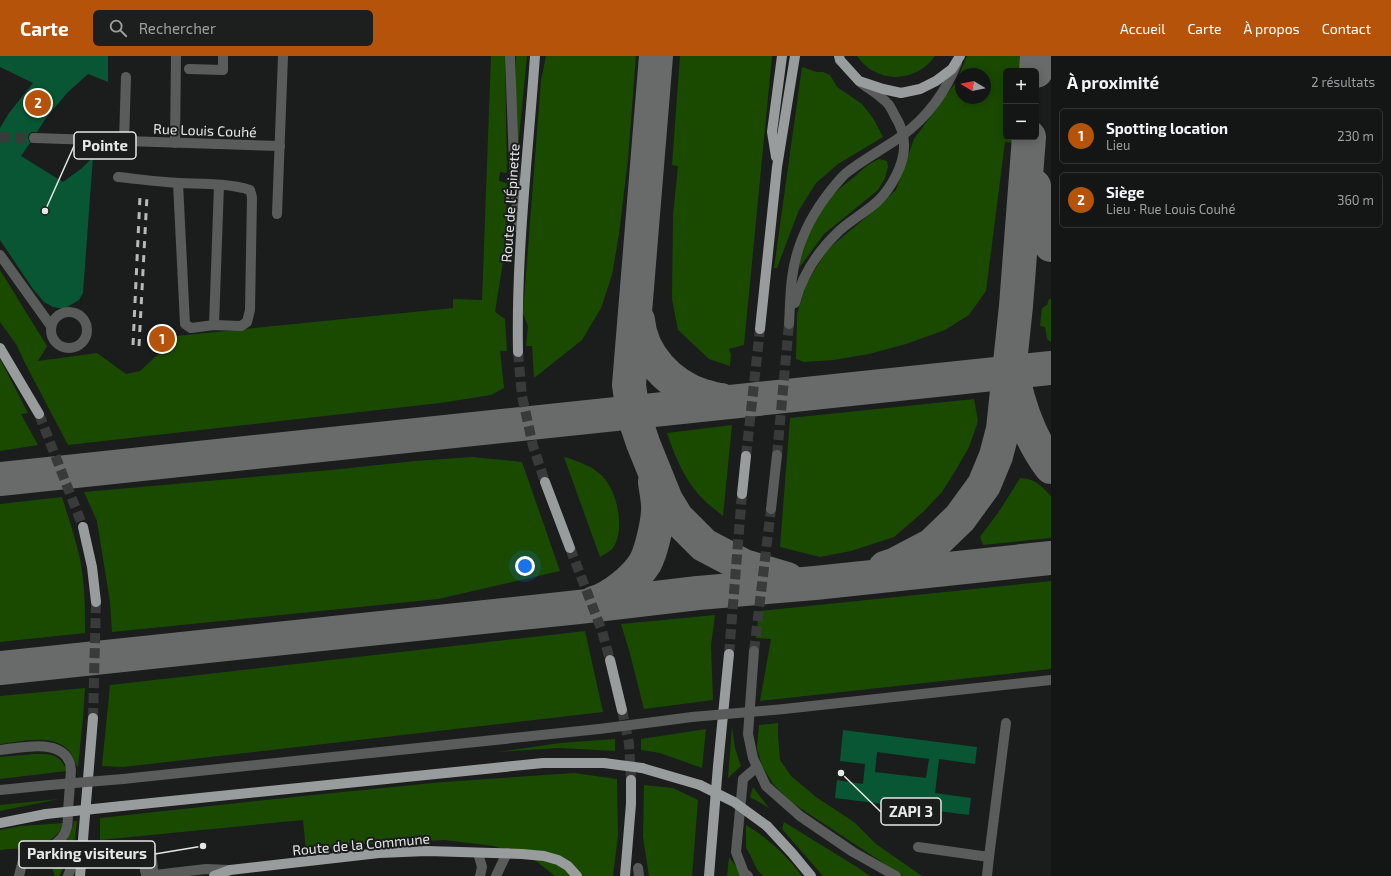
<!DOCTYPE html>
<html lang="fr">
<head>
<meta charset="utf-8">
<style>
  :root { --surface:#141615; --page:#1d1f1e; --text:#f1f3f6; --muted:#9d9fa0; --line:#333534; --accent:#b45309 }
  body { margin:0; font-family:"Exo 2",sans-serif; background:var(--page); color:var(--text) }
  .controls { position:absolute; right:12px; top:12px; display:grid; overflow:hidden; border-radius:6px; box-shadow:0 2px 10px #0003 }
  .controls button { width:36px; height:36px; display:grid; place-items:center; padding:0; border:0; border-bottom:1px solid var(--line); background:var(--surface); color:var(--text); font:20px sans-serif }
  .compass { position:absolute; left:955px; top:12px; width:36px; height:36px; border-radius:50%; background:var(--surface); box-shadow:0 2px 10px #0003; rotate:280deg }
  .you { position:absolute; left:525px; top:510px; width:14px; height:14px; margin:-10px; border:3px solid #fff; border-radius:50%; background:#1a73e8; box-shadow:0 0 0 6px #1a73e833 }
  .badge { display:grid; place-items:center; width:26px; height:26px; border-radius:50%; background:var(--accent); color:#fff; font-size:13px; font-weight:700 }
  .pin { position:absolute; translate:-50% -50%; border:2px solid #fff; box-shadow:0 1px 4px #0006 }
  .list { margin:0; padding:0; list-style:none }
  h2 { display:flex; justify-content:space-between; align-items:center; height:52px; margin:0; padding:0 16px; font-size:17px }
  h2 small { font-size:13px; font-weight:400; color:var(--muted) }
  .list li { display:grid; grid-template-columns:26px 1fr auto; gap:12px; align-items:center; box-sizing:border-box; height:56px; margin:0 8px 8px; padding:0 8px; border:1px solid var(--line); border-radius:6px }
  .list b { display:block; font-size:15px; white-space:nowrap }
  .list p { margin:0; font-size:13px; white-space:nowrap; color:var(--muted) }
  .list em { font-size:13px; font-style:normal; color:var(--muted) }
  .icon { flex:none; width:22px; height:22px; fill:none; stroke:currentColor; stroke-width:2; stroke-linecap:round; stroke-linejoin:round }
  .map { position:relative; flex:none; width:1051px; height:820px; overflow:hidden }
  header { display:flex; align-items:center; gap:24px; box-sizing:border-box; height:56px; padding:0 20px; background:var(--accent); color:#fff }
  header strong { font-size:19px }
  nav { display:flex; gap:22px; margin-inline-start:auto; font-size:14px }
  .search { width:280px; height:36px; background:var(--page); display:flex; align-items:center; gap:10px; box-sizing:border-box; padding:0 14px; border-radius:6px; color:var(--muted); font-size:15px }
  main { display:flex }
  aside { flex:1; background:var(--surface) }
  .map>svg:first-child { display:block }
  .green { fill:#1a4a00; fill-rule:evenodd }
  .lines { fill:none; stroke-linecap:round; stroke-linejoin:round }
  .taxiway { stroke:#686b6a; stroke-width:34 }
  .building { fill:#085633; fill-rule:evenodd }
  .minor-tunnel { stroke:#393b3b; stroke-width:10; stroke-dasharray:10 5; stroke-linecap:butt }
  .major-tunnel { stroke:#393b3b; stroke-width:10; stroke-dasharray:10 5; stroke-linecap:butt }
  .minor { stroke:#5a5c5c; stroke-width:10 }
  .major { stroke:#989c9c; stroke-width:10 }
  .rail { stroke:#b7b9b9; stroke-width:3; stroke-dasharray:7 7; stroke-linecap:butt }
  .minor-bridge { stroke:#5a5c5c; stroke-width:10 }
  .major-bridge { stroke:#989c9c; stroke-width:10 }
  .labels { text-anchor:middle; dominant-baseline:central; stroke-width:4; stroke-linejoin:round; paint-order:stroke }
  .street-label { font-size:14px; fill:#e6e8e8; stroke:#1a1d1c }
  .leader { fill:none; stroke:#e6e8e8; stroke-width:1.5 }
  .callout-dot { fill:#e6e8e8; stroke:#1a1d1c; stroke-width:1.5 }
  .callout { fill:#1a1d1c; stroke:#e6e8e8; stroke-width:1.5 }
  .callout-label { font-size:15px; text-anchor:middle; font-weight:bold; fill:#e6e8e8 }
</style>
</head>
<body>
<header>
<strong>Carte</strong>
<div class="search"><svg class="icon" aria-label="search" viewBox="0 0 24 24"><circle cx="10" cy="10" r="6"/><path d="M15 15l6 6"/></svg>Rechercher</div>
<nav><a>Accueil</a><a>Carte</a><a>À propos</a><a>Contact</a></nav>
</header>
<main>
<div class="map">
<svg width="1051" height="820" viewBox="0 0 1051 820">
  <rect width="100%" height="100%" fill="#1a1d1c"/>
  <g class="green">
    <path d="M491 0H505L507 117 500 116 499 125 507 127 506 187 495 256 505 263 507 295H500L504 332 491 339 440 347 68 389 25 307 16 288 0 266V214L47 290 38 305 97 297 126 318 140 315 166 291V281L453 252V243L482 244Z"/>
    <path d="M516 0H527L515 121Z"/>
    <path d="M546 0H636L628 103 619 178 612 219 601 252 582 284 534 322 532 290H526L528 270 523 257 541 24Z"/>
    <path d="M680 0H772L744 289 729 293 731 298 730 310 709 303 678 274 672 243 673 159 678 110 672 109Z"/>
    <path d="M857 0H935C921 20 895 27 873 15 867 12 861 5 857 0Z"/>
    <path d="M967 0H1029V15H1006V81H1021L1012 87 1005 86 986 235 969 259 945 274 906 288 869 298 833 304 804 306 796 303 797 258 807 226 828 193 870 158 896 134 914 83 956 26ZM961 18H985V42H968L964 51 967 42H961Z"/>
    <path d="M802 11 817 16H823L830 19 837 31 862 48 873 62 883 81 838 108 816 127 799 154 786 188 777 212H774Z"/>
    <path d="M879 103 887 105 888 111 885 122 878 134 824 178 799 212C803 190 812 167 825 149 832 138 844 129 854 121 862 114 869 107 879 103Z"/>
    <path d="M1049 243H1051V286L1047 283 1045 271 1040 270 1042 252 1047 249Z"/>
    <path d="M0 303 28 357 21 358 38 389 0 395Z"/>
    <path d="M974 343 978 365 969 391 957 412 942 436 923 456 894 481 851 495 820 501 780 491 790 362Z"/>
    <path d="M732 369 723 460C717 455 710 450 704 444 686 427 675 401 667 377Z"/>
    <path d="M472 401 522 406 560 515 438 543 112 576 110 546 97 465 84 436 331 414 415 405Z"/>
    <path d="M564 401C578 405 595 411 604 422 618 438 625 474 613 492 610 496 604 498 600 501Z"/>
    <path d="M1020 422C1036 423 1040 429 1051 440V482L983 489 980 481 1000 454Z"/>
    <path d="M62 441C67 458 73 474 77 491 85 519 85 548 85 577L0 586V448Z"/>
    <path d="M1051 525V613L760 645 771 583 756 582 759 555Z"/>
    <path d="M715 559 711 589 713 644 644 653 629 594 621 568Z"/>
    <path d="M585 575 603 656 123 711 102 710 110 629Z"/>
    <path d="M85 632 83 661 78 712C75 706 72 697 67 693 51 677 20 686 0 688V640Z"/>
    <path d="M778 667V680L780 704 791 720 816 741 854 766 876 788 922 820H903L791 746 773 728 762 710 757 692 759 669Z"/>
    <path d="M732 671 735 692 741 710 728 722Z"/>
    <path d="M706 673 702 712 660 697 641 694V683Z"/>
    <path d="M615 683V695L559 692 497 696 560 687Z"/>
    <path d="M34 698C52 698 59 697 67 715L0 723V701Z"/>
    <path d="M574 717 617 723 618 779 613 820H555L536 805 494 790 444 784 363 788 306 796 303 764 100 784V762L303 740 443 726Z"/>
    <path d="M644 729 673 732 698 744 692 820H649L643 781Z"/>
    <path d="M753 731 769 752 750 741Z"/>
    <path d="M59 743 0 755V749Z"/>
    <path d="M74 765H77L75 783 70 790 68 808H66L59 820H55L51 810 47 811 40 806C59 793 68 789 74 765Z"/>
    <path d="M784 766 857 811 870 820H823L782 773Z"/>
    <path d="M63 767C62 771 60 776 57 778 43 793 19 792 0 794V774L21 770Z"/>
    <path d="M746 769C768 782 787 800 802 820H763L758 815 746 791Z"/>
    <path d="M729 801 743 820H727Z"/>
  </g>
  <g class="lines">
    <g class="taxiway">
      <path d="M656 0 629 329 633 357 643 387 666 444 677 462 704 489 744 510 787 523"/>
      <path d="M1036 15 1037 0"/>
      <path d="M1034 130 1037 152 1051 189"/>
      <path d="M638 264C641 299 669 329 703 340 709 341 715 344 721 344"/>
      <path d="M1014 326C1021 357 1032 386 1051 411"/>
      <path d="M0 423 1051 312"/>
      <path d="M885 512 894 509 932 489 960 462 984 429 996 400 1003 373 1016 250 1029 81"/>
      <path d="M594 547C612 542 635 523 645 507 651 496 657 470 658 456 659 447 656 435 655 426"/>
      <path d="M0 612 579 551 698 537 815 527 1051 502"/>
    </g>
  </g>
  <g class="building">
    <path d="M0 0H108V26L88 18 67 37 46 62 37 76H31L29 78 28 82 30 87 21 100 63 126 82 112 93 101 83 237 79 244 64 253 53 251 44 246 33 233 0 184V72L9 57 33 27 0 11Z"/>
    <path d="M843 674 977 691 975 708 939 703 935 737 971 742 969 759 835 742 837 724 863 728 865 708 840 705ZM877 696 929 703 926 722 875 716Z"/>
  </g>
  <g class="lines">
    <g class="minor-tunnel">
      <path d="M0 81 34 82"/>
      <path d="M777 399 789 268"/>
      <path d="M754 595 771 453"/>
    </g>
    <g class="major-tunnel">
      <path d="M518 296 522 340 533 390 545 426"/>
      <path d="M39 358 83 471"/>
      <path d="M746 400 760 273"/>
      <path d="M570 492 602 575 610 604"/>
      <path d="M729 598 742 438"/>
      <path d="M622 654 629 687 631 724"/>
      <path d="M93 662 96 546"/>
    </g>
    <g class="minor">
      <path d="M510 0 515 135 519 172"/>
      <path d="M189 13 223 14V0"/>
      <path d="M34 82 280 90"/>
      <path d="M124 85 126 21"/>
      <path d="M175 87 176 0"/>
      <path d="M118 121C138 123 159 126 179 127 202 128 227 127 250 134L252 141 250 254 247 266 241 270 214 269 191 272 185 268 178 127"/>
      <path d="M277 158 283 0"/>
      <path d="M0 199 51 270"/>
      <path d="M795 247C802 219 818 195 839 175 851 164 866 156 878 145 891 132 905 108 904 88 904 79 900 68 895 60 893 56 891 52 889 49 882 40 869 33 860 26"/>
      <circle cx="69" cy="274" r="18"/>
      <path d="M789 268C790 253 790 237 792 222 796 190 811 159 831 134 835 129 840 123 845 118 863 103 884 93 903 79 927 61 946 35 957 7"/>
      <path d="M214 269 219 129"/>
      <path d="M771 453 777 399"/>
      <path d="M754 595 748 678 753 702 766 730 800 760 853 796 896 820"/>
      <path d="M784 653 1051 624"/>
      <path d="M654 666 692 661"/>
      <path d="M0 694C19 692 59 682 69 705 71 707 70 712 71 714 70 728 69 741 68 755 68 760 68 766 67 771 63 789 42 797 25 796L19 820"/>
      <path d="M123 723 599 673"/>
      <path d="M0 734 50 729"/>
      <path d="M918 791 989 801 1006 667"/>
      <path d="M144 795 145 815 149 820"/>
      <path d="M478 797 482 811 480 820"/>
      <path d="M638 812 639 820"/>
      <path d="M68 820 72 809 82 804"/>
      <path d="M146 820 206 813 230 814"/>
      <path d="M149 820 153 814 151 795"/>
      <path d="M496 820 507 797"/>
      <path d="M748 820 744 817 736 796 743 723 757 711"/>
      <path d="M987 820 989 801"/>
    </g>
    <g class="major">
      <path d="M839 0 840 4 859 25 883 33 901 37 920 33 936 25 952 13 960 0"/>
      <path d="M776 101 772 76 782 0"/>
      <path d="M760 273 777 111 795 0"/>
      <path d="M0 292 39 358"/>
      <path d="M518 296C516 197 528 99 535 0"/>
      <path d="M545 426 570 492"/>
      <path d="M742 438 746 400"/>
      <path d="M83 471 92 511 96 546"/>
      <path d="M610 604 622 654"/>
      <path d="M642 712 700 729"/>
      <path d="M122 750 543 707H604"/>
      <path d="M0 767 46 758"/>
      <path d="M767 770 792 797 811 820"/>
      <path d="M80 820 93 662"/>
      <path d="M214 820 230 814 379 797 427 795 522 798 544 800 558 804 568 810 577 820"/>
      <path d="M625 820 631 748V724"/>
      <path d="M709 820 718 710 729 598"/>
    </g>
    <g class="rail">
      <path d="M133 289 140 140"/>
      <path d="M139 290 147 140"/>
    </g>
    <g class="minor-bridge">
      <path d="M692 661 784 653"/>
      <path d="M599 673 654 666"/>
      <path d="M50 729 123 723"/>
    </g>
    <g class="major-bridge">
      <path d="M604 707 642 712"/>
      <path d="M700 729 734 746 767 770"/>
      <path d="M46 758 122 750"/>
    </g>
  </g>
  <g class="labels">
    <g class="street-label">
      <text transform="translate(205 74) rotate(2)">Rue Louis Couhé</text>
      <text transform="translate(510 147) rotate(-86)">Route de l'Épinette</text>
      <text transform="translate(361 788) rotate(-5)">Route de la Commune</text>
    </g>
  </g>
  <path class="leader" d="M45 155L74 90M841 717L881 756M203 790L155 798"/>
  <g class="callout-dot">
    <circle cx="45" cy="155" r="4"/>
    <circle cx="841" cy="717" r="4"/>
    <circle cx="203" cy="790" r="4"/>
  </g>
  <g class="callout">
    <rect x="74" y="76" width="62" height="27" rx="4"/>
    <rect x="881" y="742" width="60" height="27" rx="4"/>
    <rect x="19" y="785" width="136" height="27" rx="4"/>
  </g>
  <g class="callout-label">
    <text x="105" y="95">Pointe</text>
    <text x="911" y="761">ZAPI 3</text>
    <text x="87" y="803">Parking visiteurs</text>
  </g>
</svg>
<div class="controls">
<button>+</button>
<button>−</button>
</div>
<svg class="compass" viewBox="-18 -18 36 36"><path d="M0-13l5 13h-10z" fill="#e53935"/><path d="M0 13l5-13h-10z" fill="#9d9fa0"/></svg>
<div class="you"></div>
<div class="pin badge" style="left:162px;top:283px">1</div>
<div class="pin badge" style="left:38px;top:47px">2</div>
</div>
<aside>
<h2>À proximité<small>2 résultats</small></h2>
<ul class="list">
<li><span class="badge">1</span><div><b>Spotting location</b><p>Lieu</p></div><em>230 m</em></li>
<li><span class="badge">2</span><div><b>Siège</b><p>Lieu · Rue Louis Couhé</p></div><em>360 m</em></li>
</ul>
</aside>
</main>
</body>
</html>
